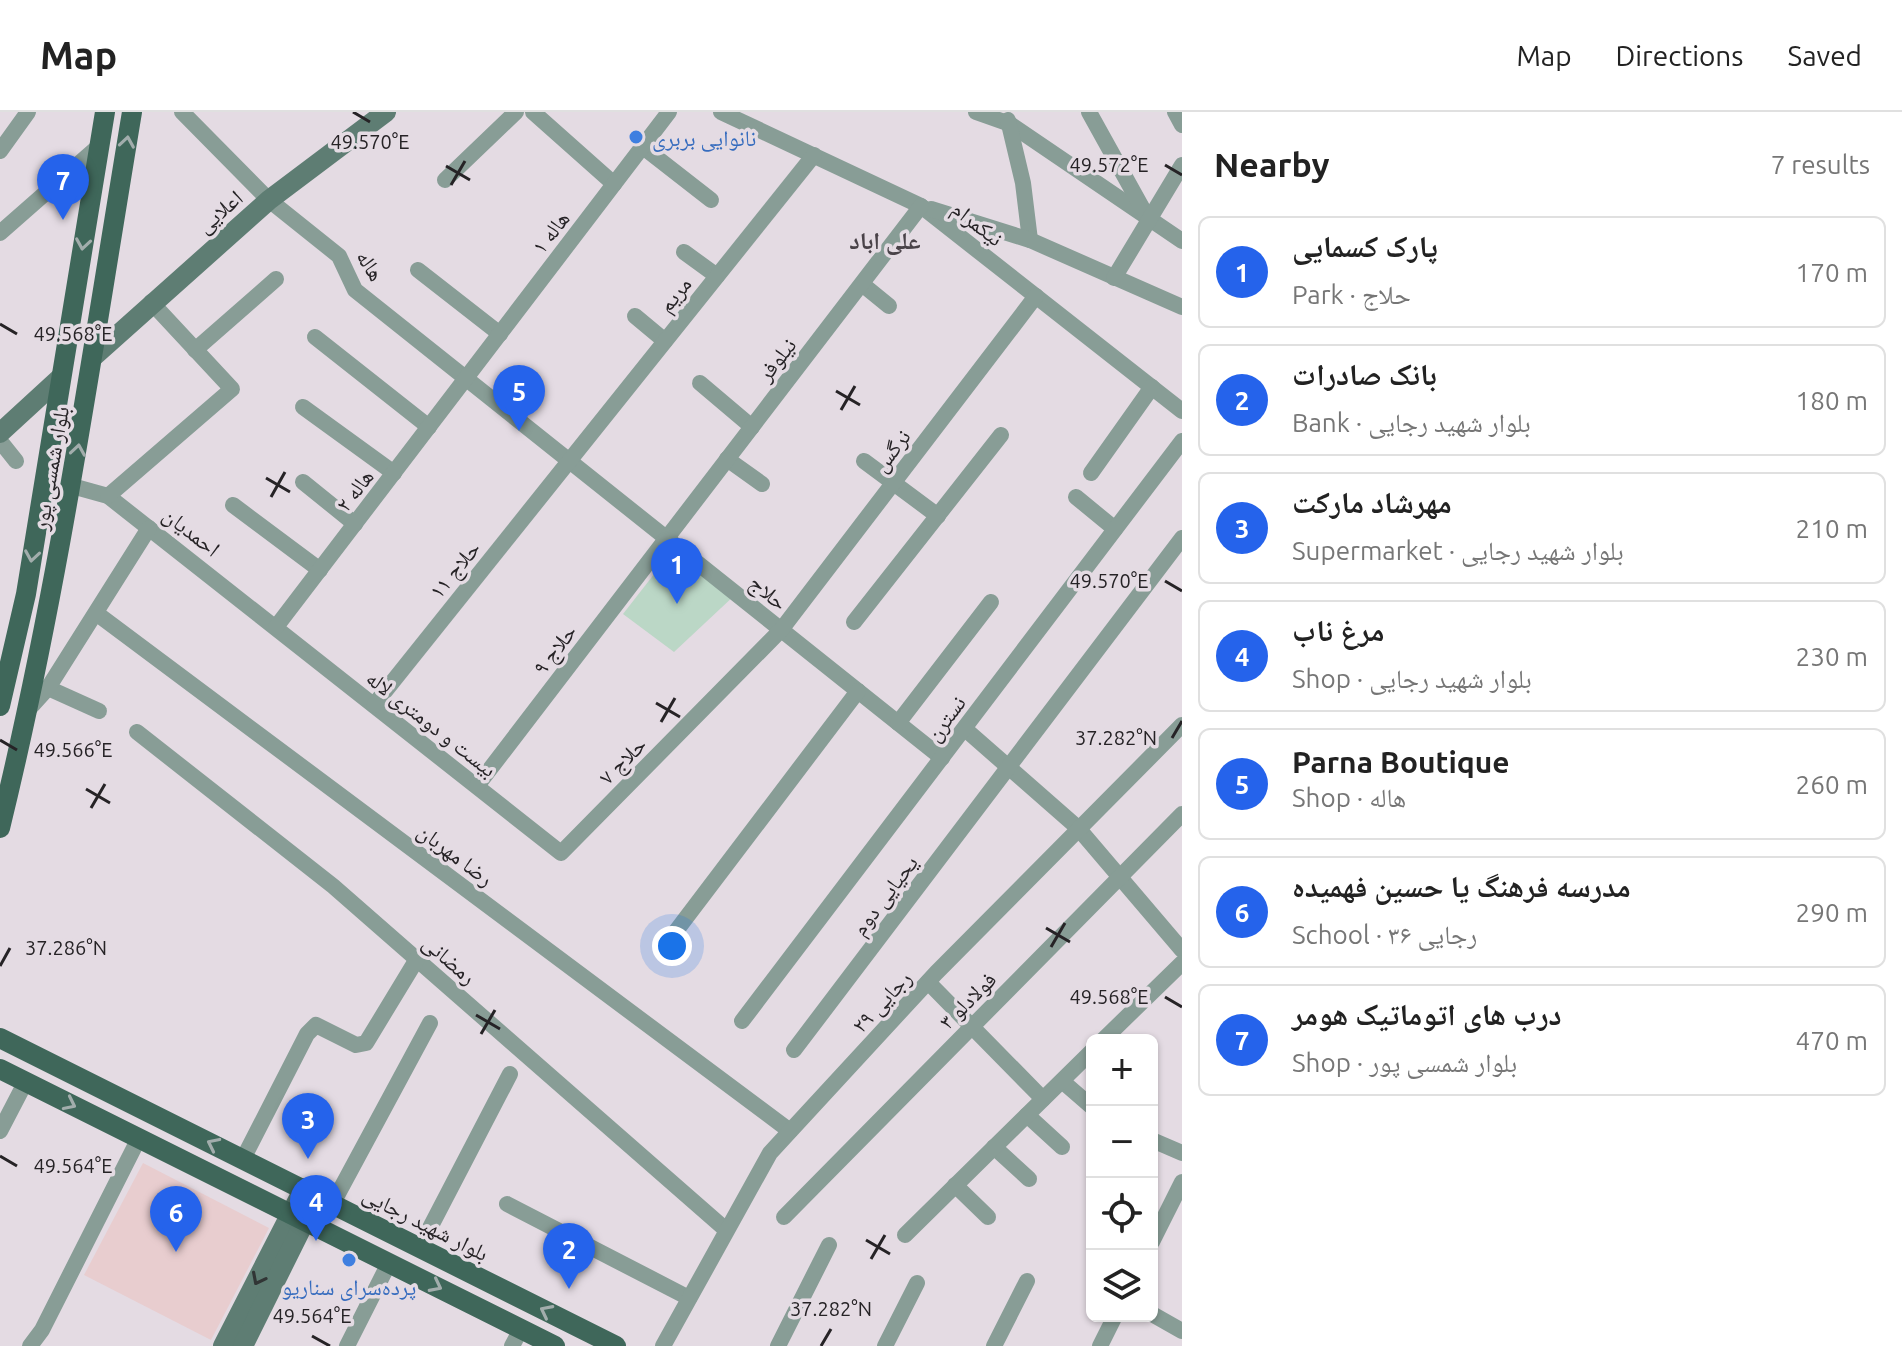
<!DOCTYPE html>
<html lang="en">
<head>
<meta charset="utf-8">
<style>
  :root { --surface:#fff; --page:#f2f2f2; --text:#222; --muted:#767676; --line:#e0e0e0; --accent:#2563eb }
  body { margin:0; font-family:Ubuntu,"Noto Naskh Arabic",sans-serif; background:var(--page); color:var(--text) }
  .controls { position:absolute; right:24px; bottom:24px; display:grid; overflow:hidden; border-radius:12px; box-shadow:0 2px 6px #0004 }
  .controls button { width:72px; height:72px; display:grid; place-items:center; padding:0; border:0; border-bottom:2px solid var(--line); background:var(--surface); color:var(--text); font:40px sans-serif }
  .you { position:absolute; left:672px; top:834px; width:28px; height:28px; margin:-20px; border:6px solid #fff; border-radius:50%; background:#1a73e8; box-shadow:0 0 0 12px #1a73e833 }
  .badge { display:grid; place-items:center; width:52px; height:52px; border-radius:50%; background:var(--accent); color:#fff; font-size:26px; font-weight:700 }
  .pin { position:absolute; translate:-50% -66px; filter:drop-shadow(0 2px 4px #0008) }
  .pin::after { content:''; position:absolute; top:42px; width:28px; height:24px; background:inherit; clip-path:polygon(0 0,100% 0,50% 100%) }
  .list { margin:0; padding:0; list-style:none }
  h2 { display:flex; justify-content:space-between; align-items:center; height:104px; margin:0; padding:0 32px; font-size:34px }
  h2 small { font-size:26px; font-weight:400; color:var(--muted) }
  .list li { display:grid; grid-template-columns:52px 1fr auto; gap:24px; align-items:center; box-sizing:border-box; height:112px; margin:0 16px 16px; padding:0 16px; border:2px solid var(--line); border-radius:12px }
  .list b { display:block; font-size:30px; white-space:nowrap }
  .list p { margin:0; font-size:26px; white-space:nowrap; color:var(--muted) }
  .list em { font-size:26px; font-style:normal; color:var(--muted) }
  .icon { flex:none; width:44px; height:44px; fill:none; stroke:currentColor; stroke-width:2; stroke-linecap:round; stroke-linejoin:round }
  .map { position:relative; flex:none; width:1182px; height:1234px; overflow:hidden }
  header { display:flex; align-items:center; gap:48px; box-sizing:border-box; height:112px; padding:0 40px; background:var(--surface); border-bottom:2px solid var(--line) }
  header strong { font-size:38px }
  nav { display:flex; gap:44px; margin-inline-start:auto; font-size:28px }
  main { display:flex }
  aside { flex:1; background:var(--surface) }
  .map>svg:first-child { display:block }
  .education { fill:#e8cdcf }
  .green { fill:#bbd7c6 }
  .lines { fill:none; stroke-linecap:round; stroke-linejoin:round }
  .street { stroke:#889d96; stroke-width:16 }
  .secondary { stroke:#5e7d73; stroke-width:20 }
  .primary { stroke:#3f675a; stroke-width:20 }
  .oneway { stroke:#a2adac }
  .oneway2 { stroke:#313535 }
  .ticks { fill:none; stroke:#262326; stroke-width:3 }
  .shop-dot { fill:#3f7fe0; stroke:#e4dbe3; stroke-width:3 }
  .labels { text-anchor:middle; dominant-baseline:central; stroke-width:7; stroke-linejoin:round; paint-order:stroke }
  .shop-label { font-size:22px; fill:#366cbe; stroke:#e4dbe3; text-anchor:start }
  .street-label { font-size:22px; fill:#262326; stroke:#e4dbe3 }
  .neighbourhood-label { font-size:24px; font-weight:bold; fill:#494248; stroke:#e4dbe3 }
  .ticks-label { font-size:20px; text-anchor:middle; fill:#262326; stroke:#e4dbe3; stroke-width:7; stroke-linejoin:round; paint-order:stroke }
</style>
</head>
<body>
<header>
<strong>Map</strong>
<nav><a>Map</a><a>Directions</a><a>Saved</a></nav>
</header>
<main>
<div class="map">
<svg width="1182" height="1234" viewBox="0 0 1182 1234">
  <rect width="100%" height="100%" fill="#e4dbe3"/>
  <path class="education" d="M143 1051 269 1116 211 1228 84 1163Z"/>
  <path class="green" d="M676 434 736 482 674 540 623 502Z"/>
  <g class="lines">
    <g class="street">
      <path d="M182 0 269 88 339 144 355 178 942 646"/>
      <path d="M533 0 614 72"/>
      <path d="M721 0 921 94 1182 299"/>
      <path d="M976 0 1010 12 1182 129"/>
      <path d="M1089 0 1145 101"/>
      <path d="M1175 0 1182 13"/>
      <path d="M1008 8 1023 71 1030 128"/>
      <path d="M643 35 711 88"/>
      <path d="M0 39 28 0"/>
      <path d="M445 68 516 0"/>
      <path d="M931 97 1030 128 1182 195"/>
      <path d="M0 121 99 34"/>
      <path d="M684 140 717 164"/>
      <path d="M418 158 500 222"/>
      <path d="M1114 166 1182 53"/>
      <path d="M862 172 889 194"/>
      <path d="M635 204 665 229"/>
      <path d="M315 225 429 315"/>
      <path d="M195 238 276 167"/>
      <path d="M700 271 752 315"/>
      <path d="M303 295 394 361"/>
      <path d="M0 329 16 349"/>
      <path d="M727 347 762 372"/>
      <path d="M864 349 938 404"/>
      <path d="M1091 361 1152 275"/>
      <path d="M303 370 355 412"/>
      <path d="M72 374 108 384 561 741 781 518 1036 184"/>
      <path d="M108 384 232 277 151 190"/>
      <path d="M1076 385 1115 417"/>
      <path d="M233 393 320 458"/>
      <path d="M96 501 790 1019"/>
      <path d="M854 510 1001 323"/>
      <path d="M276 515 669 0"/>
      <path d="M48 576 99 599"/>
      <path d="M374 593 814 43"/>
      <path d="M29 597 48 576 149 416"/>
      <path d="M898 611 991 490"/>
      <path d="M965 617 1078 716 1182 838"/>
      <path d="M137 620 333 774 725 1117"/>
      <path d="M477 674 921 94"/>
      <path d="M670 827 858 579"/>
      <path d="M928 870 1043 987"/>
      <path d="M742 909 1182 329"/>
      <path d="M1103 928 1182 851"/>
      <path d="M794 938 1182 426"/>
      <path d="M1062 969 1092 995"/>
      <path d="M1027 1003 1062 1035"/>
      <path d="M0 1019 25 971"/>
      <path d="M1152 1028 1182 1041"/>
      <path d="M994 1035 1029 1067"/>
      <path d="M243 1047 307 922 316 913 356 933 366 931 417 847"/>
      <path d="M955 1073 988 1105"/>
      <path d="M333 1091 430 911"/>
      <path d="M507 1092 689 1186"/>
      <path d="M784 1105 1182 702"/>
      <path d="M905 1123 1092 939"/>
      <path d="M1152 1130 1182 1070"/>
      <path d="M420 1135 510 962"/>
      <path d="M1152 1202 1182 1219"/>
      <path d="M30 1234 42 1218 139 1026"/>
      <path d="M347 1234 389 1151"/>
      <path d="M512 1234 521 1217"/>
      <path d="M663 1234 770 1041 936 861 1182 613"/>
      <path d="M778 1234 829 1133"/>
      <path d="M885 1234 917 1171"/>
      <path d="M994 1234 1027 1169"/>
      <path d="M1100 1234 1115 1204"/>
    </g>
    <g class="secondary">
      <path d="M93 245 269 88 386 0"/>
      <path d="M0 321 61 265"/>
      <path d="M223 1234 304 1076"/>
      <path d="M243 1234 318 1083"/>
    </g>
    <g class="primary">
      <path d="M0 594 26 482 105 0"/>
      <path d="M0 716C58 480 92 240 132 0"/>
      <path d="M0 926 616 1234"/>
      <path d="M0 957 555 1234"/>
    </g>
  </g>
  <defs><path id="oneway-chevron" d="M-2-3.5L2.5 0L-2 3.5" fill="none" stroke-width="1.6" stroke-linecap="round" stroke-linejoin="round" transform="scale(2)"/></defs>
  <g class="oneway">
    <use href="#oneway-chevron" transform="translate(127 30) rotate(-81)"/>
    <use href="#oneway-chevron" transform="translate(83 132) rotate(99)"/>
    <use href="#oneway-chevron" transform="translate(78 338) rotate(-81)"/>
    <use href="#oneway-chevron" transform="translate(32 444) rotate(99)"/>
    <use href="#oneway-chevron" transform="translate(70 992) rotate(26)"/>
    <use href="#oneway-chevron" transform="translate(213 1032) rotate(-154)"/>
    <use href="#oneway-chevron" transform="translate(436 1174) rotate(27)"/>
    <use href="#oneway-chevron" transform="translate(546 1199) rotate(-153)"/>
  </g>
  <use class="oneway2" href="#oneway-chevron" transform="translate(258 1167) rotate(117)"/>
  <path class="ticks" d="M353 0 370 10M1165 53 1182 63M446 54 470 68M451 73 465 49M0 212 17 222M836 279 860 293M841 298 855 274M266 366 290 380M271 385 285 360M1165 469 1182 479M656 591 680 605M661 610 675 586M1172 626 1182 609M0 628 17 638M86 677 110 691M91 696 105 672M1046 816 1070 830M1051 835 1065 811M0 854 10 836M1165 885 1182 895M476 903 500 917M481 922 495 898M0 1044 17 1054M866 1128 890 1142M871 1147 885 1123M312 1224 330 1234M821 1234 831 1217"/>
  <g class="shop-dot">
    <circle cx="636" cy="25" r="8"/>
    <circle cx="349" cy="1148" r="8"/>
  </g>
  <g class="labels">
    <g class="shop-label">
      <text x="652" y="25">نانوایی بربری</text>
      <text x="349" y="1174" text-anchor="middle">پرده‌سرای سناریو</text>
    </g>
    <g class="street-label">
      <text transform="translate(219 99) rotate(-41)">اعلایی</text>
      <text transform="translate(978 111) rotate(38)">نیکمرام</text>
      <text transform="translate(550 120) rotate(-53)">هاله ۱</text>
      <text transform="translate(371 153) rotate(57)">هاله</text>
      <text transform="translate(674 182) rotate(-51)">مریم</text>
      <text transform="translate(776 247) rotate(-52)">نیلوفر</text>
      <text transform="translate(891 338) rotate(-53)">نرگس</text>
      <text transform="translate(50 356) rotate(-80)">بلوار شمسی پور</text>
      <text transform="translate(354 378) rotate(-53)">هاله ۲</text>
      <text transform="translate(192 419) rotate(38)">احمدیان</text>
      <text transform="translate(454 457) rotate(-51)">حلاج ۱۱</text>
      <text transform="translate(769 480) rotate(39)">حلاج</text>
      <text transform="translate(554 537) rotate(-53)">حلاج ۹</text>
      <text transform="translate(945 606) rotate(-53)">نسترن</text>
      <text transform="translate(432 611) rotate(38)">بیست و دومتری لاله</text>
      <text transform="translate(622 648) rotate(-45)">حلاج ۷</text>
      <text transform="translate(456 742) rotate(37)">رضا مهربان</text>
      <text transform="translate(884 783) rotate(-53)">یحیایی دوم</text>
      <text transform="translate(450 847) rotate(41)">رمضانی</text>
      <text transform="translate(967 888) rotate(-45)">فولادلو ۳</text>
      <text transform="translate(881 889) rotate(-47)">رجایی ۲۹</text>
      <text transform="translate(426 1111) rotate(27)">بلوار شهید رجایی</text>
    </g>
    <g class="neighbourhood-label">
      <text x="885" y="128">علی اباد</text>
    </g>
  </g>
  <g class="ticks-label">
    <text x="370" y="37">49.570°E</text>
    <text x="1109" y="60">49.572°E</text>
    <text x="73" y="229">49.568°E</text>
    <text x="1109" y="476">49.570°E</text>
    <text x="1116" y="633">37.282°N</text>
    <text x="73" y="645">49.566°E</text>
    <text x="66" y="843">37.286°N</text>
    <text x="1109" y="892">49.568°E</text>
    <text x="73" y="1061">49.564°E</text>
    <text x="831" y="1204">37.282°N</text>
    <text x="312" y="1211">49.564°E</text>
  </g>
</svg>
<div class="controls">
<button>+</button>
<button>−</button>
<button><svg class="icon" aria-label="locate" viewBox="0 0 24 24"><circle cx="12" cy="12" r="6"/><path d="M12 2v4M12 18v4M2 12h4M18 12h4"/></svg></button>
<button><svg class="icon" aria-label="layers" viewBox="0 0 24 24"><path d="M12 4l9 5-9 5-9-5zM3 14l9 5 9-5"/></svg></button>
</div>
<div class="you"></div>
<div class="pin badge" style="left:677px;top:492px">1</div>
<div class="pin badge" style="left:569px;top:1177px">2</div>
<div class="pin badge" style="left:308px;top:1047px">3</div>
<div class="pin badge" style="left:316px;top:1129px">4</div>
<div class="pin badge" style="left:519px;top:319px">5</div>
<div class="pin badge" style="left:176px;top:1140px">6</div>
<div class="pin badge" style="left:63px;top:108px">7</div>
</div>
<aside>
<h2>Nearby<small>7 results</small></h2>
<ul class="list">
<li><span class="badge">1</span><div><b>پارک کسمایی</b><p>Park · حلاج</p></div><em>170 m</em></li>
<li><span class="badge">2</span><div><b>بانک صادرات</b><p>Bank · بلوار شهید رجایی</p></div><em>180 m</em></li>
<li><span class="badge">3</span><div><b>مهرشاد مارکت</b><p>Supermarket · بلوار شهید رجایی</p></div><em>210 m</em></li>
<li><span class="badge">4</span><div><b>مرغ ناب</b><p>Shop · بلوار شهید رجایی</p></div><em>230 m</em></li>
<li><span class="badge">5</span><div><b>Parna Boutique</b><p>Shop · هاله</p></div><em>260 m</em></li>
<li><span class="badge">6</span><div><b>مدرسه فرهنگ یا حسین فهمیده</b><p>School · رجایی ۳۶</p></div><em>290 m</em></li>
<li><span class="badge">7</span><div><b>درب های اتوماتیک هومر</b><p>Shop · بلوار شمسی پور</p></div><em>470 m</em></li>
</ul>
</aside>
</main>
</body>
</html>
